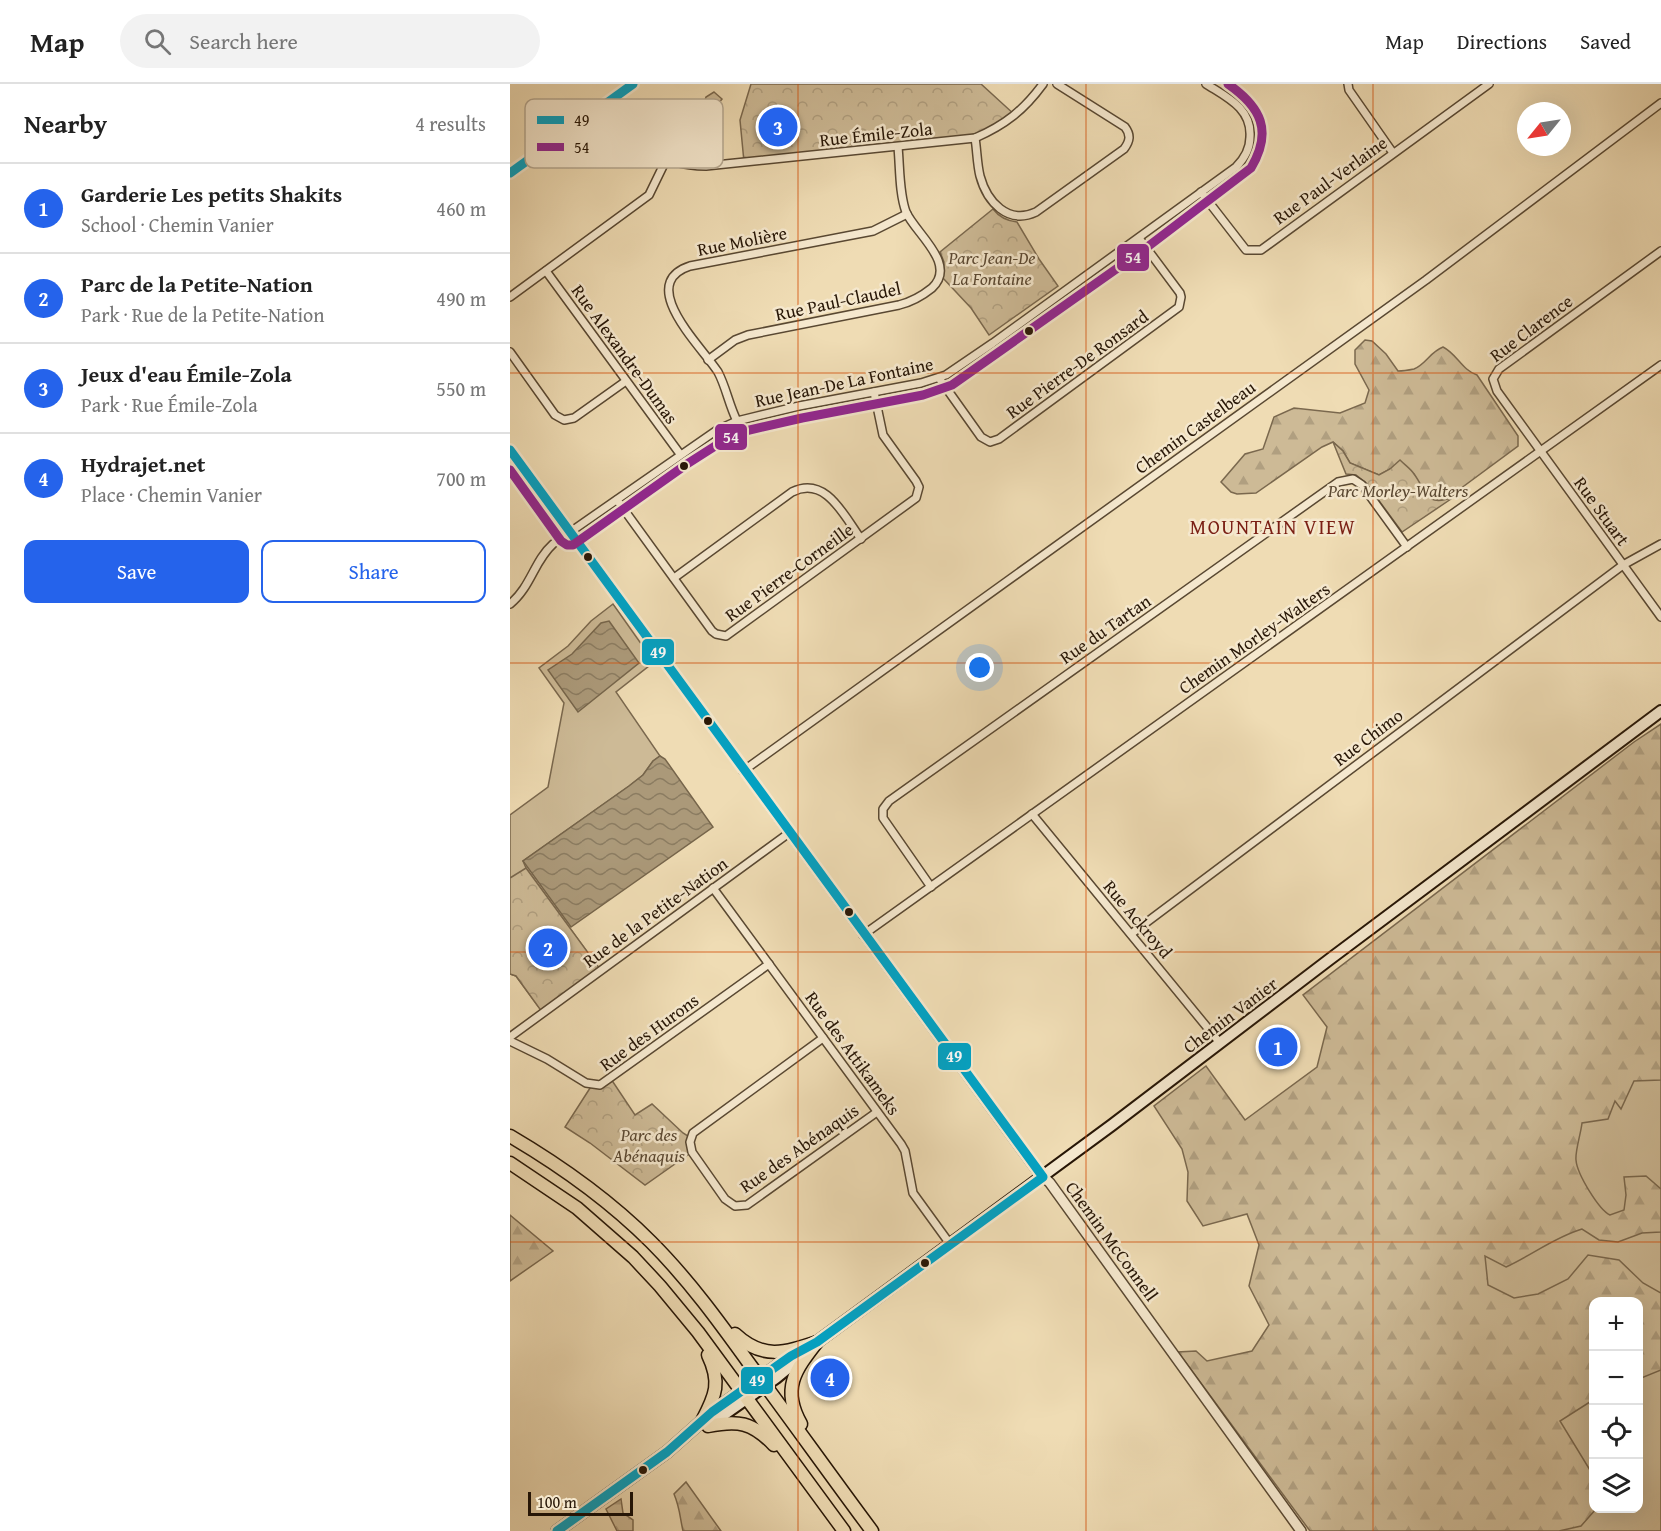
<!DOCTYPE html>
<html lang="en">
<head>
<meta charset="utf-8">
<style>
  :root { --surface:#fff; --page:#f2f2f2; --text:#222; --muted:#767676; --line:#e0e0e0; --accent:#2563eb }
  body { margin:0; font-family:"Gentium Book Plus",serif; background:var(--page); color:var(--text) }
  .controls { position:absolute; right:18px; bottom:18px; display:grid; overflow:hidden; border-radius:12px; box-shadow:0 6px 24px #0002 }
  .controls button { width:54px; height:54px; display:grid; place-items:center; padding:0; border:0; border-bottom:2px solid var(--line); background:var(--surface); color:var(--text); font:30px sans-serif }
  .compass { position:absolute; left:1007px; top:18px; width:54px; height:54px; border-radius:50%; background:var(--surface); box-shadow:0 6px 24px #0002; rotate:240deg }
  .scale { position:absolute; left:18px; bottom:15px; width:105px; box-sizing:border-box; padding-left:6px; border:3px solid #271606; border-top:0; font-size:16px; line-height:21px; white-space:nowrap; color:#271606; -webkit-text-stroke:4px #f5e8ce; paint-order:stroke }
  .you { position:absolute; left:470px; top:584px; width:21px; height:21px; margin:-15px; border:4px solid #fff; border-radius:50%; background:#1a73e8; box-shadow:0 0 0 9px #1a73e833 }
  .badge { display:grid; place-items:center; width:39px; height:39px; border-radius:50%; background:var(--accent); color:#fff; font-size:20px; font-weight:700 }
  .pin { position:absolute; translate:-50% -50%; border:3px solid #fff; box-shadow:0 2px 6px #0006 }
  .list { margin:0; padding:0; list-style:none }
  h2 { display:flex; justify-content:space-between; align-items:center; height:78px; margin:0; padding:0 24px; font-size:26px }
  h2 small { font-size:20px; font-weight:400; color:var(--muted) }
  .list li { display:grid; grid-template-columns:39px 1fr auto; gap:18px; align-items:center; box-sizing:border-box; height:90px; padding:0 24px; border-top:2px solid var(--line) }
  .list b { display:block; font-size:22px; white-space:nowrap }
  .list p { margin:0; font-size:20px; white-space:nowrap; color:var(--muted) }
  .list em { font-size:20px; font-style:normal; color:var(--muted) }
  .actions { display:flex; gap:12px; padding:18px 24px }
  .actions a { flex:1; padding:14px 0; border:2px solid var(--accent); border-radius:12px; text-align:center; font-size:21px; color:var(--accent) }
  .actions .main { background:var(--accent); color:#fff }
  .icon { flex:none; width:33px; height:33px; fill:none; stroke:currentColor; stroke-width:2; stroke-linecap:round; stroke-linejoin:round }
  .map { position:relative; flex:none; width:1151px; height:1447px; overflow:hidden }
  header { display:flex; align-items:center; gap:36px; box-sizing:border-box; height:84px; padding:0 30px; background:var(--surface); border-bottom:2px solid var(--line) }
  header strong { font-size:28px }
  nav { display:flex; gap:33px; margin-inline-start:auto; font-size:21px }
  .search { width:420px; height:54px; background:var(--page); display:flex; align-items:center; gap:15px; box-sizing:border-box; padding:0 21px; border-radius:33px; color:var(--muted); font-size:22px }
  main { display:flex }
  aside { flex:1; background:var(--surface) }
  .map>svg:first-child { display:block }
  .grass { fill:#cdba96; stroke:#7a684e; stroke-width:1.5; fill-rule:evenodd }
  .forest { fill:url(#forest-firs); stroke:#7a684e; stroke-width:1.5 }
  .park { fill:url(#park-crowns); stroke:#7a684e; stroke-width:1.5 }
  .water { fill:url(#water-waves); stroke:#76654b; stroke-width:1.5 }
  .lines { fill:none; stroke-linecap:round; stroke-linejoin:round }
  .minor-casing { stroke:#594832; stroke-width:10 }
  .tertiary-casing { stroke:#594832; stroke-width:12 }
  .secondary-casing { stroke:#271606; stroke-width:14 }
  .trunk-casing { stroke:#271606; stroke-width:15 }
  .minor { stroke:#f5e8ce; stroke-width:7 }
  .tertiary { stroke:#f5e8ce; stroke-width:9 }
  .secondary { stroke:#f5e8ce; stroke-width:10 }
  .trunk { stroke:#efdcb4; stroke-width:12 }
  .bus-1-casing { stroke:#f5e8ce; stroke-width:14 }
  .bus-2-casing { stroke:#f5e8ce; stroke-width:14 }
  .bus-1 { stroke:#02a2c4; stroke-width:9 }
  .bus-2 { stroke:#922790; stroke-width:9 }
  .grid { fill:none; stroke:#d5520b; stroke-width:1.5; stroke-opacity:0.55 }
  .bus-dot { fill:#271606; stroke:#f5e8ce; stroke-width:2 }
  .labels { text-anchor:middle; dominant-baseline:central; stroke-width:5; stroke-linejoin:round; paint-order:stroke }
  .street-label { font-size:18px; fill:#271606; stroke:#f5e8ce }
  .park-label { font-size:18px; font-style:italic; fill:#594731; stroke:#f5e8ce }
  .neighbourhood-label { font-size:20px; letter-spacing:1.5px; fill:#7a1f14; stroke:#f5e8ce }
  .key { fill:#f5e8ce; stroke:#b7a992; stroke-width:1.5 }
  .key-label { font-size:16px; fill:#271606 }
  .line-badge { stroke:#f5e8ce; stroke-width:2 }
  .badge-label { font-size:16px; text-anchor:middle; font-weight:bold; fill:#fff }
</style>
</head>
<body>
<header>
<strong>Map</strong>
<div class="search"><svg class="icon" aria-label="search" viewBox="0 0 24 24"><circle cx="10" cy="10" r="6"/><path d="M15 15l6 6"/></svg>Search here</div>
<nav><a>Map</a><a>Directions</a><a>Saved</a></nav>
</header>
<main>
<aside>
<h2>Nearby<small>4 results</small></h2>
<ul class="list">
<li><span class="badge">1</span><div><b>Garderie Les petits Shakits</b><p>School · Chemin Vanier</p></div><em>460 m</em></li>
<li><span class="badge">2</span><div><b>Parc de la Petite-Nation</b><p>Park · Rue de la Petite-Nation</p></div><em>490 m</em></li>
<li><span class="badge">3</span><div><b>Jeux d'eau Émile-Zola</b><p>Park · Rue Émile-Zola</p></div><em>550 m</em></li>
<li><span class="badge">4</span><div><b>Hydrajet.net</b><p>Place · Chemin Vanier</p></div><em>700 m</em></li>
</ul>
<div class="actions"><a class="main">Save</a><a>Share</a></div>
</aside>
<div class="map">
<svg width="1151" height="1447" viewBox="0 0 1151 1447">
  <defs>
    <pattern id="forest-firs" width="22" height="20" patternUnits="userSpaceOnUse" patternTransform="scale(1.5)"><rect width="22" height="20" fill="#cdba96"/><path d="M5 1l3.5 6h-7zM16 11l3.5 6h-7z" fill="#b09f80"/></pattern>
    <pattern id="park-crowns" width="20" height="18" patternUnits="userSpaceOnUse" patternTransform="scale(1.5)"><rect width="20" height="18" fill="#cdba96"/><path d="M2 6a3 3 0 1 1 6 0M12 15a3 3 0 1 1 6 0" fill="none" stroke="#b09f80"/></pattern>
    <pattern id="water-waves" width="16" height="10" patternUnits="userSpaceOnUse" patternTransform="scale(1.5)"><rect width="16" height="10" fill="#ab9979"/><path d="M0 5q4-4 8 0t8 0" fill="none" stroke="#8b7c61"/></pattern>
  </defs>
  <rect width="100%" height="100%" fill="#efdcb4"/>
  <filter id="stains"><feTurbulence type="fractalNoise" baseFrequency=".00333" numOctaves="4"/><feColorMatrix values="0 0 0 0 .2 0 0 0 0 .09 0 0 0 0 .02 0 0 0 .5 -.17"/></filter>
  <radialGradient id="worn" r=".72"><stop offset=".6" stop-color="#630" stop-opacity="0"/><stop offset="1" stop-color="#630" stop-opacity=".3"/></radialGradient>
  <g class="grass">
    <path d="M103 520 144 578 106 608 150 672 143 677 133 691 119 702 13 777 16 784 86 880 28 922 6 892 0 890V731L38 703 54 619 29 584 58 562 81 537Z"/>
    <path d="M1151 792V1447H953L909 1144ZM1084 1218H1128V1424H1084Z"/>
  </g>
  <g class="forest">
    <path d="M855 256 862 257 876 270 888 287C893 287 899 286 904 285 916 280 920 268 933 263 947 270 952 286 967 291L1008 352V362L950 405C941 417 924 422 913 407 909 403 907 395 904 390L880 385 869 391 840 379 833 367 823 358 812 363 746 409 727 410 721 408 711 398 735 370 753 365 764 333 784 324 830 329 855 319 859 306 845 280V266Z"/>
    <path d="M1151 640V996L1124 997 1111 1025 1105 1017 1098 1035 1072 1039C1071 1049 1065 1067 1066 1076 1067 1090 1089 1126 1100 1131L1114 1126 1116 1111 1114 1093 1136 1092 1151 1105V1148L1132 1149 1108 1158 1089 1156 1072 1145C1045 1153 1022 1171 996 1183L975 1172 978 1201 1004 1214 1028 1210 1058 1195 1078 1171 1109 1176 1133 1199 1151 1209V1286L1129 1295 1128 1218H1084L1083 1316 1050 1337 1083 1391 1084 1424 1086 1425 1071 1442 1049 1447H800L668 1268 686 1267 697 1277 742 1267 759 1241 739 1202 749 1161 737 1130 693 1142 677 1117 678 1088 672 1065 644 1022 696 982 735 1036 807 983 817 943 793 911 1124 658Z"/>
    <path d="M0 1131 43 1167 0 1197Z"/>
    <path d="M176 1398 211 1447H173C170 1434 170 1424 164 1410Z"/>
    <path d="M111 1415 113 1429 123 1436V1447H107L96 1425Z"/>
  </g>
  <g class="park">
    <path d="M241 0H471L505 31 465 54 234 78 230 36Z"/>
    <path d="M204 8 212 15 198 32 194 19 196 13Z"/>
    <path d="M483 125C489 133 498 137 507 138L529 175 548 202 479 251 461 224 432 193 434 178 430 168Z"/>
    <path d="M823 358 833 367 840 379 869 391 880 385 890 376C895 381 901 385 904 390 917 407 914 424 944 413L892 448 856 399 846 391 836 390Z"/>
    <path d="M16 784 90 885 32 928 6 892 0 890V794Z"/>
    <path d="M101 995 125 1031 142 1020 173 1049 181 1054 182 1068 135 1101 80 1059 55 1043 82 1001Z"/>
  </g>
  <g class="water">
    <path d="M99 537 129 579 68 628 38 586 62 570 91 539Z"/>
    <path d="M150 672 155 675 203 743 61 843 13 777 119 702 133 691 143 677Z"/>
  </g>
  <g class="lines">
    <g class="minor-casing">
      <g id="minor">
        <path d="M838 0 839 6 883 69"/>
        <path d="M101 16C127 55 143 82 196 82L465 54C495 41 514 26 533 0"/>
        <path d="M465 54C467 66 467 80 470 92 477 118 498 141 526 128L614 65C620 57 621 51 615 43L547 0"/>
        <path d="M0 89 123 0"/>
        <path d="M691 108 736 166H751L979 0"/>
        <path d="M1151 167 989 285 983 295 987 307 1151 533"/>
        <path d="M36 187 170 370"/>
        <path d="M0 213 139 111 156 76"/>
        <path d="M0 268 45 331 54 336 64 334 116 297"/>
        <path d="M198 276 225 256 238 251 389 221C401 218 412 212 422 204 448 180 405 149 396 128 389 109 390 83 388 63"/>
        <path d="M429 294 471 353 480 358 489 355 669 223 671 213 670 209 629 154"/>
        <path d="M227 337C219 321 216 303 208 288 192 263 125 200 180 182L363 147 397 130"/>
        <path d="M107 416 202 547 206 550 216 552 406 414 409 403 406 397 373 351 364 308"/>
        <path d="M164 494 282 408C316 391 334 432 351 455"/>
        <path d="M0 520C21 503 24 477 43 460L207 346 227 337 289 322 411 299 436 291 483 259 726 83C735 74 740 65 740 53 742 24 716 13 696 0"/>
        <path d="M233 687 916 196 1151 19"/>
        <path d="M522 730 710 959"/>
        <path d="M421 803 373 734V725L379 717 828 398 843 395 852 401 897 463"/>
        <path d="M203 804 391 1060 395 1067 403 1109 440 1160"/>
        <path d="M621 850 1113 481 1151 460"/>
        <path d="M353 851 1151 281"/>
        <path d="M0 953 279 749"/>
        <path d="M313 954 183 1049 180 1058 182 1068 215 1115 225 1122 237 1121 367 1028"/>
        <path d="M0 957 37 975 76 999 90 1001 259 880"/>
      </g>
    </g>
    <g class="tertiary-casing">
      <path id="tertiary" d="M0 366 526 1085 540 1099 791 1447"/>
    </g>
    <g class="secondary-casing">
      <g id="secondary">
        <path d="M198 1342 266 1294 294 1271"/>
        <path d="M47 1447 157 1368 202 1328 281 1272 307 1258 602 1041 820 875 1151 627"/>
      </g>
    </g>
    <g class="trunk-casing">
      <g id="trunk">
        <path d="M0 1052C51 1082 99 1116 141 1158 179 1196 210 1239 241 1282 282 1337 321 1392 362 1447"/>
        <path d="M0 1079 67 1124 123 1173 150 1202 188 1248 334 1447"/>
        <path d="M225 1250C253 1276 274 1269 307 1258"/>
        <path d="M192 1337C206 1311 211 1298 198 1271"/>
        <path d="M291 1340C271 1305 285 1286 307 1258"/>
        <path d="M198 1342C228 1336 242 1338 264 1361"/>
      </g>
    </g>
    <use href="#minor" class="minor"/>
    <use href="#tertiary" class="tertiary"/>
    <use href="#secondary" class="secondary"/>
    <use href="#trunk" class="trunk"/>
    <g class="bus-1-casing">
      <g id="bus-1">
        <path d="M0 89 123 0"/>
        <path d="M0 366 533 1093 307 1258 281 1272 202 1328 157 1368 47 1447"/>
      </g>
    </g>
    <g class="bus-2-casing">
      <path id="bus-2" d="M0 386 51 457 57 461H63L177 380 213 357 231 348 292 334 413 311 442 301 636 164 741 84C763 47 751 23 718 0"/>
    </g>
    <use href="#bus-1" class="bus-1"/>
    <use href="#bus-2" class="bus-2"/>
  </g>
  <path class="grid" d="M288 0V1447M576 0V1447M863 0V1447M0 289H1151M0 579H1151M0 868H1151M0 1158H1151"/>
  <g class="bus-dot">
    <circle cx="519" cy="247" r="5"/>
    <circle cx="174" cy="382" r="5"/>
    <circle cx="78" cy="473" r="5"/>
    <circle cx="198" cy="637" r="5"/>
    <circle cx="339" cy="828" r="5"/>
    <circle cx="415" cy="1179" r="5"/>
    <circle cx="133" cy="1386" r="5"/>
  </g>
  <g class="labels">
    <g class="street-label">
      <text transform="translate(366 50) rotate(-6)">Rue Émile-Zola</text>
      <text transform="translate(820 96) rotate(-36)">Rue Paul-Verlaine</text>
      <text transform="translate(232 157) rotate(-11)">Rue Molière</text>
      <text transform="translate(328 217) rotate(-12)">Rue Paul-Claudel</text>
      <text transform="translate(1021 244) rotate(-37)">Rue Clarence</text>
      <text transform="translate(115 270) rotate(54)">Rue Alexandre-Dumas</text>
      <text transform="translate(567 280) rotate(-36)">Rue Pierre-De Ronsard</text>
      <text transform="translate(334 298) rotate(-12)">Rue Jean-De La Fontaine</text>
      <text transform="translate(685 343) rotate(-36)">Chemin Castelbeau</text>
      <text transform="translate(1092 427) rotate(54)">Rue Stuart</text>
      <text transform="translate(279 488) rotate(-36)">Rue Pierre-Corneille</text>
      <text transform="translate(595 545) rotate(-35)">Rue du Tartan</text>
      <text transform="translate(744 554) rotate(-35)">Chemin Morley-Walters</text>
      <text transform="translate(858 653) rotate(-37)">Rue Chimo</text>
      <text transform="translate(145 828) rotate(-36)">Rue de la Petite-Nation</text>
      <text transform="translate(628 835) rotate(50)">Rue Ackroyd</text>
      <text transform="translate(720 931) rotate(-37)">Chemin Vanier</text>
      <text transform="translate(139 948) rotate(-36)">Rue des Hurons</text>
      <text transform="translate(343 969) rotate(54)">Rue des Attikameks</text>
      <text transform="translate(289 1064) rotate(-35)">Rue des Abénaquis</text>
      <text transform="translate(602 1157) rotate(54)">Chemin McConnell</text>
    </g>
    <g class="park-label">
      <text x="482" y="173">Parc Jean-De<tspan x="482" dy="21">La Fontaine</tspan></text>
      <text x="888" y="406">Parc Morley-Walters</text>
      <text x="139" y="1050">Parc des<tspan x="139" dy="21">Abénaquis</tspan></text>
    </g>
    <g class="neighbourhood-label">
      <text x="763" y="442">MOUNTAIN VIEW</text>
    </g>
  </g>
  <rect x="15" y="15" width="198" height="69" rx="9" class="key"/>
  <rect x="27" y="32" width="27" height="8" fill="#02a2c4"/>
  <rect x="27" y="59" width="27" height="8" fill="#922790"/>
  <g class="key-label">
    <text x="64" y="42">49</text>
    <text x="64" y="69">54</text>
  </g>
  <g class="line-badge">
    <rect x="606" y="159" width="34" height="29" rx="6" fill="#922790"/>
    <rect x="204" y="339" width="34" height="28" rx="6" fill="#922790"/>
    <rect x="131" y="554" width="34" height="28" rx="6" fill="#02a2c4"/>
    <rect x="427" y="958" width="35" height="29" rx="6" fill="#02a2c4"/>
    <rect x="230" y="1282" width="34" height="29" rx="6" fill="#02a2c4"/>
  </g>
  <g class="badge-label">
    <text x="623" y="179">54</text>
    <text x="221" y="359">54</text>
    <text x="148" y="574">49</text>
    <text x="444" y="978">49</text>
    <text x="247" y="1302">49</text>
  </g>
  <rect width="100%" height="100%" filter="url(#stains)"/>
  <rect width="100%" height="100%" fill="url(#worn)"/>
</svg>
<div class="controls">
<button>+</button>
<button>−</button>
<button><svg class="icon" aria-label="locate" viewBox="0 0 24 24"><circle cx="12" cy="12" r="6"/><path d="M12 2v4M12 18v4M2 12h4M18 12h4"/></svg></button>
<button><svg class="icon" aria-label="layers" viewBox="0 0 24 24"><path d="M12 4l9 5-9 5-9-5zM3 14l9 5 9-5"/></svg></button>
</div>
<svg class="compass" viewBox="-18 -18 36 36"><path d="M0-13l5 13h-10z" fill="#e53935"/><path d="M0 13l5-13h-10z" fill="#767676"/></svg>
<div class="scale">100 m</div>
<div class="you"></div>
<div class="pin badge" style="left:768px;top:963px">1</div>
<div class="pin badge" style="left:38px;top:864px">2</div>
<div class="pin badge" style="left:268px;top:43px">3</div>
<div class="pin badge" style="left:320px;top:1294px">4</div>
</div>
</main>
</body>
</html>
